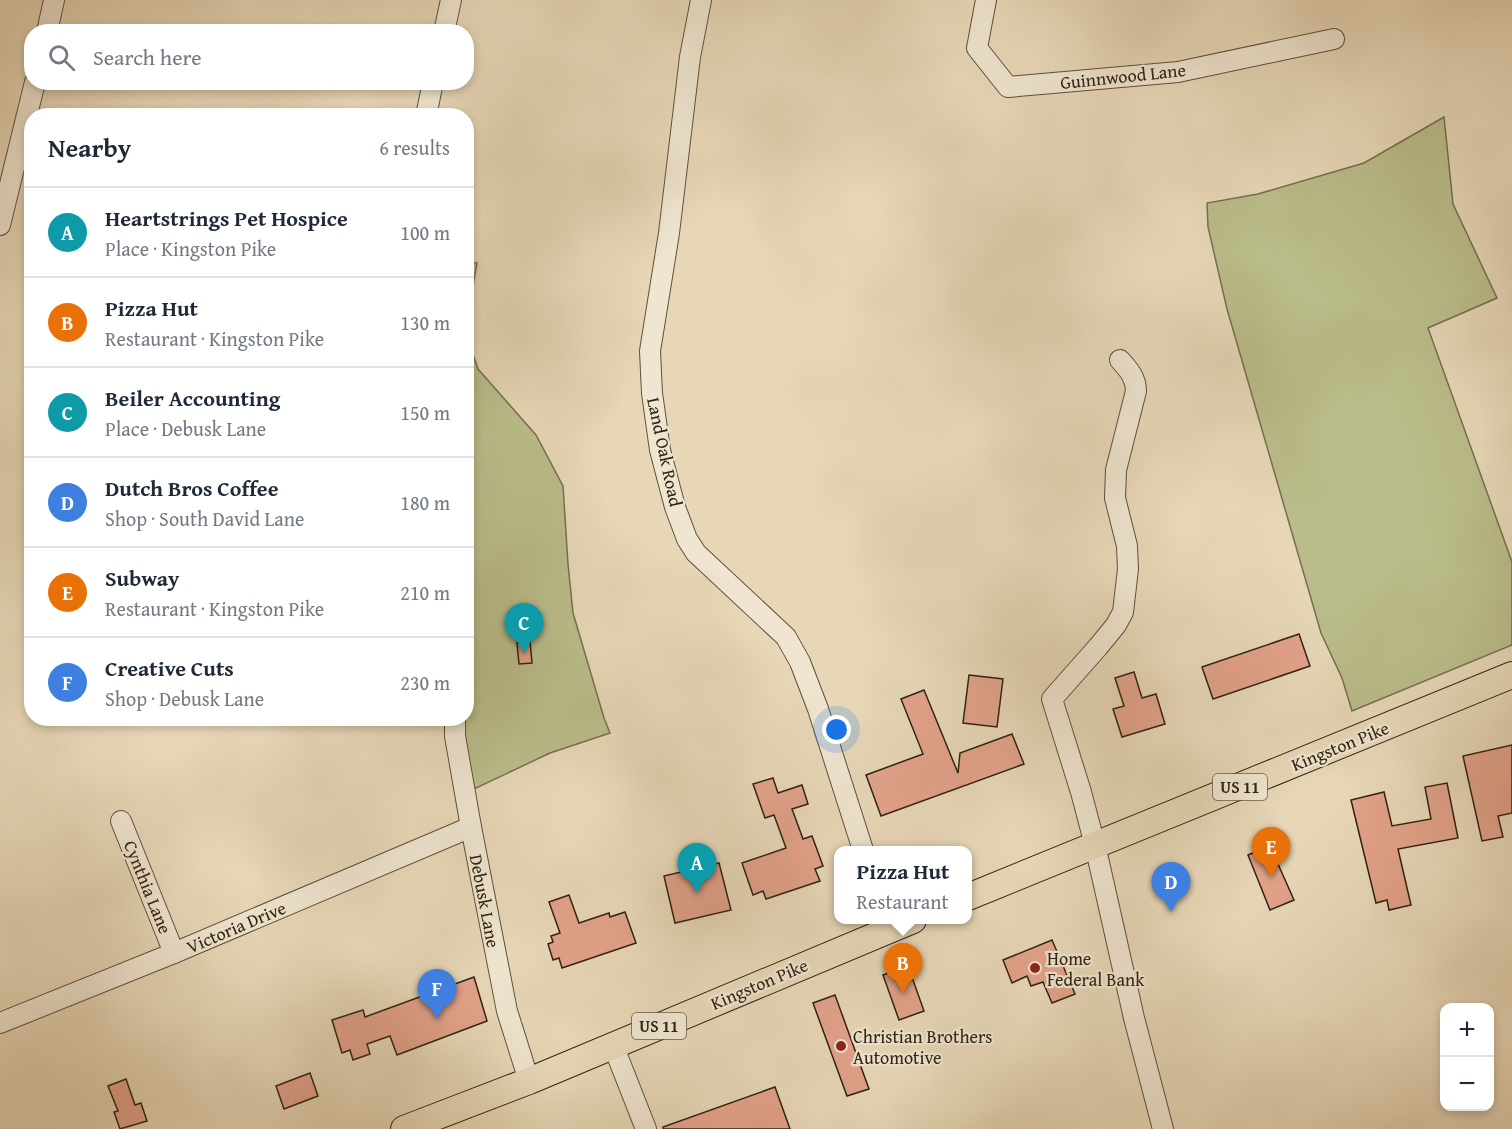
<!DOCTYPE html>
<html lang="en">
<head>
<meta charset="utf-8">
<style>
  :root { --surface:#fff; --page:#f2f2f3; --text:#1f2937; --muted:#747a83; --line:#e0e1e3; --accent:#8f2418 }
  body { margin:0; font-family:"Gentium Book Plus",serif; background:var(--page); color:var(--text) }
  .controls { position:absolute; right:18px; bottom:18px; display:grid; overflow:hidden; border-radius:12px; box-shadow:0 3px 9px #0003 }
  .controls button { width:54px; height:54px; display:grid; place-items:center; padding:0; border:0; border-bottom:2px solid var(--line); background:var(--surface); color:var(--text); font:30px sans-serif }
  .you { position:absolute; left:837px; top:730px; width:21px; height:21px; margin:-15px; border:4px solid #fff; border-radius:50%; background:#1a73e8; box-shadow:0 0 0 9px #1a73e833 }
  .badge { display:grid; place-items:center; width:39px; height:39px; border-radius:50%; background:var(--accent); color:#fff; font-size:20px; font-weight:700 }
  .pin { position:absolute; translate:-50% -50px; filter:drop-shadow(0 2px 3px #0008) }
  .pin::after { content:''; position:absolute; top:32px; width:21px; height:18px; background:inherit; clip-path:polygon(0 0,100% 0,50% 100%) }
  .popup { position:absolute; left:834px; top:846px; width:138px; height:78px; box-sizing:border-box; display:grid; place-content:center; border-radius:12px; background:var(--surface); filter:drop-shadow(0 2px 4px #0005); font-size:20px; white-space:nowrap; color:var(--muted) }
  .popup b { font-size:22px; color:var(--text) }
  .popup::after { content:''; position:absolute; left:50%; top:100%; margin-left:-12px; border:12px solid transparent; border-top-color:var(--surface) }
  .list { margin:0; padding:0; list-style:none }
  h2 { display:flex; justify-content:space-between; align-items:center; height:78px; margin:0; padding:0 24px; font-size:26px }
  h2 small { font-size:20px; font-weight:400; color:var(--muted) }
  .list li { display:grid; grid-template-columns:39px 1fr auto; gap:18px; align-items:center; box-sizing:border-box; height:90px; padding:0 24px; border-top:2px solid var(--line) }
  .list b { display:block; font-size:22px; white-space:nowrap }
  .list p { margin:0; font-size:20px; white-space:nowrap; color:var(--muted) }
  .list em { font-size:20px; font-style:normal; color:var(--muted) }
  .icon { flex:none; width:33px; height:33px; fill:none; stroke:currentColor; stroke-width:2; stroke-linecap:round; stroke-linejoin:round }
  .map { position:relative; flex:none; width:1512px; height:1129px; overflow:hidden }
  .search { position:absolute; background:var(--surface); box-shadow:0 3px 9px #0003; left:24px; top:24px; width:450px; height:66px; display:flex; align-items:center; gap:15px; box-sizing:border-box; padding:0 21px; border-radius:24px; color:var(--muted); font-size:22px }
  .panel { position:absolute; background:var(--surface); box-shadow:0 3px 9px #0003; left:24px; top:108px; width:450px; height:618px; border-radius:24px }
  .map>svg:first-child { display:block }
  .green { fill:#babd8b; stroke:#74704e; stroke-width:1.5 }
  .building { fill:#e2a28a; stroke:#2f2212; stroke-width:1.5 }
  .lines { fill:none; stroke-linecap:round; stroke-linejoin:round }
  .minor-casing { stroke:#5d4f3b; stroke-width:22 }
  .major-casing { stroke:#2f2212; stroke-width:28 }
  .minor { stroke:#efe5d0; stroke-width:20 }
  .major { stroke:#e7d7b7; stroke-width:26 }
  .poi-dot { fill:#8f2418; stroke:#efe5d0; stroke-width:2 }
  .labels { text-anchor:middle; dominant-baseline:central; stroke-width:4.5; stroke-linejoin:round; paint-order:stroke }
  .shield { fill:#efe5d0; stroke:#695c4b; stroke-width:1.5 }
  .shield-label { font-size:16px; font-weight:bold; fill:#2f2212 }
  .street-label { font-size:18px; fill:#2f2212; stroke:#efe5d0 }
  .poi-label { font-size:18px; fill:#2f2212; stroke:#efe5d0; text-anchor:start }
</style>
</head>
<body>
<div class="map">
<svg width="1512" height="1129" viewBox="0 0 1512 1129">
  <rect width="100%" height="100%" fill="#e7d7b7"/>
  <filter id="stains"><feTurbulence type="fractalNoise" baseFrequency=".00333" numOctaves="4"/><feColorMatrix values="0 0 0 0 .2 0 0 0 0 .09 0 0 0 0 .02 0 0 0 .5 -.17"/></filter>
  <radialGradient id="worn" r=".72"><stop offset=".6" stop-color="#630" stop-opacity="0"/><stop offset="1" stop-color="#630" stop-opacity=".3"/></radialGradient>
  <g class="green">
    <path d="M1444 117 1453 204 1497 298 1428 328 1512 562V645L1352 711 1342 678 1321 633 1227 309 1208 227 1207 203 1258 194 1364 163Z"/>
    <path d="M467 261 477 263 467 320 466 261Z"/>
    <path d="M467 337 478 369 536 435 563 486 568 564 573 613 604 718 610 733 550 753 472 790 460 719 466 718Z"/>
  </g>
  <g class="building">
    <path d="M1299 634 1310 666 1213 699 1202 667Z"/>
    <path d="M530 641 532 663 519 664 517 643Z"/>
    <path d="M1134 672 1142 698 1156 694 1165 724 1122 737 1113 709 1124 706 1115 678Z"/>
    <path d="M969 675 1003 679 997 727 963 723Z"/>
    <path d="M924 690 958 773 960 753 1012 734 1024 764 881 816 866 775 923 754 901 699Z"/>
    <path d="M1512 745V813L1498 816 1503 837 1482 841 1463 756Z"/>
    <path d="M773 778 778 793 802 785 808 804 792 809 803 839 812 836 823 866 815 869 820 881 766 899 763 891 753 895 742 863 786 848 774 815 765 818 753 784Z"/>
    <path d="M1447 783 1458 838 1398 849 1411 905 1389 910 1387 900 1376 903 1351 800 1384 792 1392 826 1431 819 1425 787Z"/>
    <path d="M1270 846 1294 900 1270 910 1248 855Z"/>
    <path d="M719 863 731 910 675 923 664 876Z"/>
    <path d="M569 895 579 923 609 913 610 917 625 912 636 943 562 968 559 958 553 960 548 944 553 942 551 936 560 933 549 902Z"/>
    <path d="M1052 940 1075 994 1052 1003 1043 982 1031 986 1027 976 1012 983 1003 960Z"/>
    <path d="M908 966 924 1011 899 1020 883 975Z"/>
    <path d="M474 977 487 1021 397 1055 390 1036 367 1044 370 1054 353 1060 350 1050 342 1053 332 1020 363 1010 365 1017Z"/>
    <path d="M835 995 869 1089 847 1096 813 1003Z"/>
    <path d="M310 1073 318 1096 284 1109 276 1086Z"/>
    <path d="M126 1079 135 1105 141 1103 147 1121 120 1129 114 1112 118 1111 108 1086Z"/>
    <path d="M775 1087 790 1129H663V1127Z"/>
  </g>
  <g class="lines">
    <g class="minor-casing">
      <g id="minor">
        <path d="M701 0 690 57 669 233 650 351 652 393 660 450 675 507 687 539 696 553 786 637 800 662 818 709 863 850"/>
        <path d="M986 0 977 48 1008 87 1178 72 1334 39"/>
        <path d="M47 32 54 0"/>
        <path d="M444 32 451 0"/>
        <path d="M426 116 433 82"/>
        <path d="M0 225 35 82"/>
        <path d="M1120 360C1129 370 1136 378 1136 391L1116 470 1115 498 1127 546 1128 569 1123 612 1116 625 1098 647 1052 699 1081 792 1095 845 1134 1018 1163 1129"/>
        <path d="M455 718V736L471 827 507 1011 529 1081"/>
        <path d="M121 821 174 953"/>
        <path d="M0 1023 174 953 471 827"/>
        <path d="M613 1045 646 1129"/>
      </g>
    </g>
    <g class="major-casing">
      <g id="major">
        <path d="M968 897 1512 675"/>
        <path d="M404 1129 529 1081 913 920"/>
      </g>
    </g>
    <use href="#minor" class="minor"/>
    <use href="#major" class="major"/>
  </g>
  <g class="poi-dot">
    <circle cx="1035" cy="968" r="6"/>
    <circle cx="841" cy="1046" r="6"/>
  </g>
  <g class="labels">
    <g class="shield">
      <rect x="1213" y="774" width="54" height="26" rx="4.5"/>
      <rect x="632" y="1013" width="54" height="26" rx="4.5"/>
    </g>
    <g class="shield-label">
      <text x="1240" y="787">US 11</text>
      <text x="659" y="1026">US 11</text>
    </g>
    <g class="street-label">
      <text transform="translate(1123 76) rotate(-6)">Guinnwood Lane</text>
      <text transform="translate(665 452) rotate(78)">Land Oak Road</text>
      <text transform="translate(1340 746) rotate(-22)">Kingston Pike</text>
      <text transform="translate(148 887) rotate(68)">Cynthia Lane</text>
      <text transform="translate(485 901) rotate(79)">Debusk Lane</text>
      <text transform="translate(236 927) rotate(-23)">Victoria Drive</text>
      <text transform="translate(759 984) rotate(-23)">Kingston Pike</text>
    </g>
    <g class="poi-label">
      <text x="1047" y="958">Home<tspan x="1047" dy="21">Federal Bank</tspan></text>
      <text x="853" y="1036">Christian Brothers<tspan x="853" dy="21">Automotive</tspan></text>
    </g>
  </g>
  <rect width="100%" height="100%" filter="url(#stains)"/>
  <rect width="100%" height="100%" fill="url(#worn)"/>
</svg>
<div class="controls">
<button>+</button>
<button>−</button>
</div>
<div class="you"></div>
<div class="pin badge" style="left:697px;top:893px;background:#0f9aa8">A</div>
<div class="pin badge" style="left:903px;top:993px;background:#e8710a">B</div>
<div class="popup"><b>Pizza Hut</b>Restaurant</div>
<div class="pin badge" style="left:524px;top:653px;background:#0f9aa8">C</div>
<div class="pin badge" style="left:1171px;top:912px;background:#3f7fe0">D</div>
<div class="pin badge" style="left:1271px;top:877px;background:#e8710a">E</div>
<div class="pin badge" style="left:437px;top:1019px;background:#3f7fe0">F</div>
<div class="search"><svg class="icon" aria-label="search" viewBox="0 0 24 24"><circle cx="10" cy="10" r="6"/><path d="M15 15l6 6"/></svg>Search here</div>
<section class="panel">
<h2>Nearby<small>6 results</small></h2>
<ul class="list">
<li><span class="badge" style="background:#0f9aa8">A</span><div><b>Heartstrings Pet Hospice</b><p>Place · Kingston Pike</p></div><em>100 m</em></li>
<li><span class="badge" style="background:#e8710a">B</span><div><b>Pizza Hut</b><p>Restaurant · Kingston Pike</p></div><em>130 m</em></li>
<li><span class="badge" style="background:#0f9aa8">C</span><div><b>Beiler Accounting</b><p>Place · Debusk Lane</p></div><em>150 m</em></li>
<li><span class="badge" style="background:#3f7fe0">D</span><div><b>Dutch Bros Coffee</b><p>Shop · South David Lane</p></div><em>180 m</em></li>
<li><span class="badge" style="background:#e8710a">E</span><div><b>Subway</b><p>Restaurant · Kingston Pike</p></div><em>210 m</em></li>
<li><span class="badge" style="background:#3f7fe0">F</span><div><b>Creative Cuts</b><p>Shop · Debusk Lane</p></div><em>230 m</em></li>
</ul>
</section>
</div>
</body>
</html>
